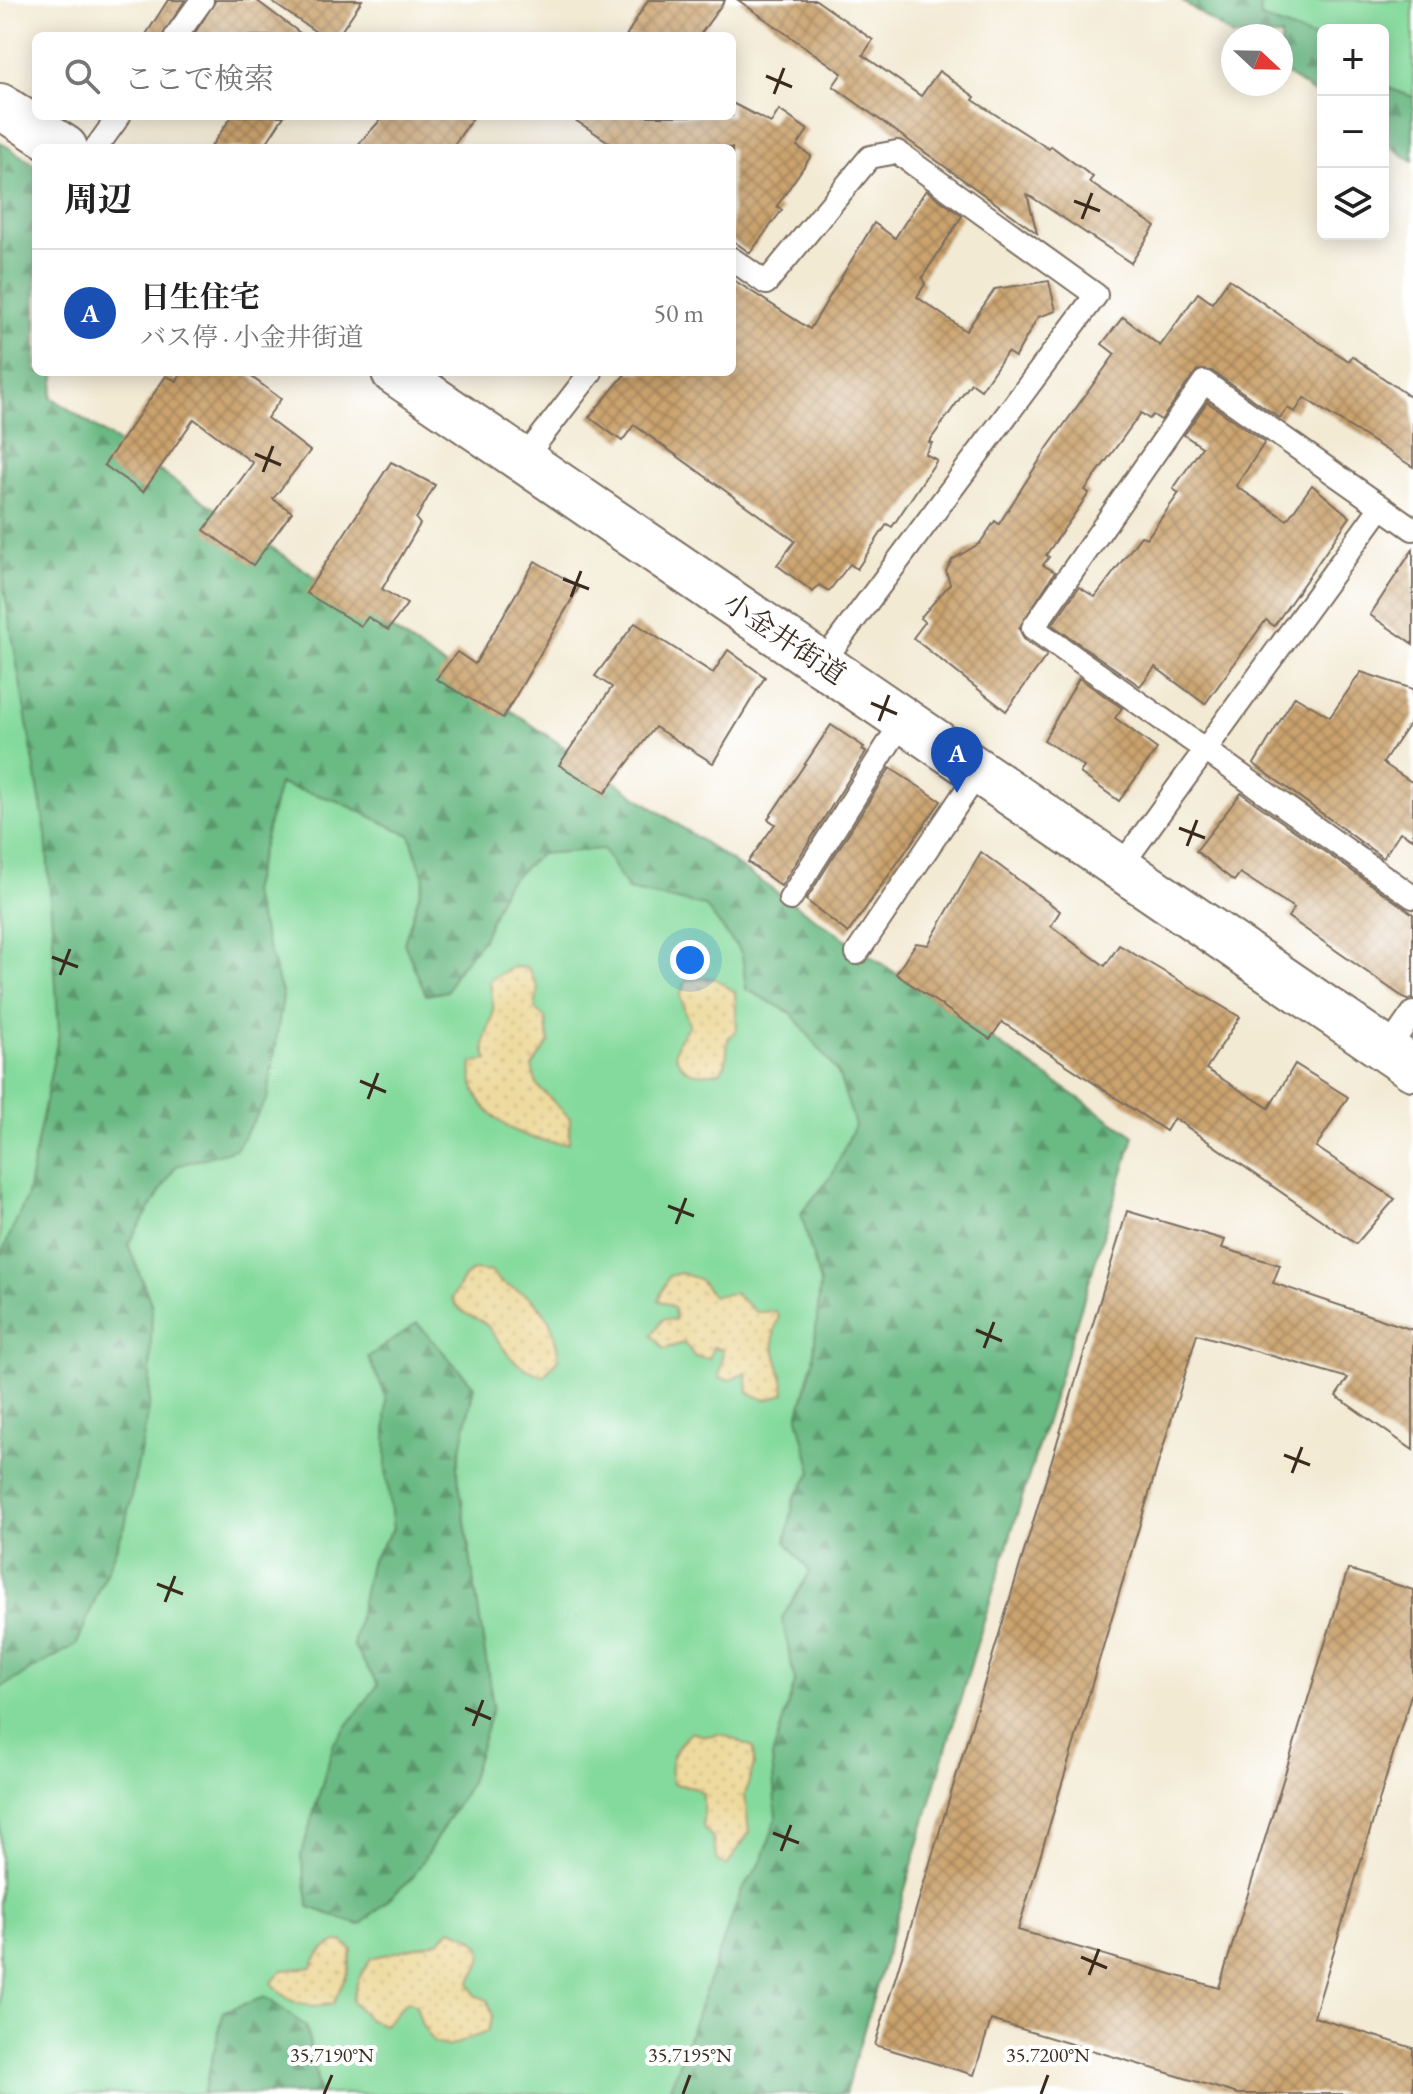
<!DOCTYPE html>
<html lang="ja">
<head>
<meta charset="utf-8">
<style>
  :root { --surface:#fff; --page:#f6f6f6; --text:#222; --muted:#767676; --line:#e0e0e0; --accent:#c8321e }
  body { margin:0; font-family:"EB Garamond","Noto Serif JP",serif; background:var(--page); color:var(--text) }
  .controls { position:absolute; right:24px; top:24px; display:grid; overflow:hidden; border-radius:12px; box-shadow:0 4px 20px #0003 }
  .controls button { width:72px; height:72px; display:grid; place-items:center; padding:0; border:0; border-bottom:2px solid var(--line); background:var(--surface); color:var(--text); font:40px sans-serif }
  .compass { position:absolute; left:1221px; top:24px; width:72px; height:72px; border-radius:50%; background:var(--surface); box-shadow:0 4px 20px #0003; rotate:112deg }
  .you { position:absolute; left:690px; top:960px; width:28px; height:28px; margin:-20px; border:6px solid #fff; border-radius:50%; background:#1a73e8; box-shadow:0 0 0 12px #1a73e833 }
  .badge { display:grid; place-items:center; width:52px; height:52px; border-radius:50%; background:var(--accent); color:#fff; font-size:26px; font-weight:700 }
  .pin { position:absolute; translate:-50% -66px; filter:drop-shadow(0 2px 4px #0008) }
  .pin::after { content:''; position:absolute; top:42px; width:28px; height:24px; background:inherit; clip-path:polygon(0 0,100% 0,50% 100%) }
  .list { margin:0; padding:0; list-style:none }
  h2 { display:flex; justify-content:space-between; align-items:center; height:104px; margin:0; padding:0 32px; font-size:34px }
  h2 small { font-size:26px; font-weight:400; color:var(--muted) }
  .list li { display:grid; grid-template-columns:52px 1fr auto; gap:24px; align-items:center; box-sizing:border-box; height:128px; padding:0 32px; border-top:2px solid var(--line) }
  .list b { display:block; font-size:30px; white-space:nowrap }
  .list p { margin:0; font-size:26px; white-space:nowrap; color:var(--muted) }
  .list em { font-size:26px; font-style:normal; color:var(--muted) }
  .icon { flex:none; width:44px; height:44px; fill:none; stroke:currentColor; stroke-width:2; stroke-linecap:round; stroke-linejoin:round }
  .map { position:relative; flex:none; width:1413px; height:2094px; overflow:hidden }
  .search { position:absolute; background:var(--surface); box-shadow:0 4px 20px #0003; left:32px; top:32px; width:704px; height:88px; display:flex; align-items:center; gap:20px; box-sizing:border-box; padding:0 28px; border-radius:12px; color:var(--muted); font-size:30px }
  .panel { position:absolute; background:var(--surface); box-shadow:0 4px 20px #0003; left:32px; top:144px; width:704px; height:232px; border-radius:12px }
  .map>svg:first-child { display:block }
  .green { fill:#84da9c; stroke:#60825d; stroke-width:2 }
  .forest { fill:url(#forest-firs); stroke:#537251; stroke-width:2 }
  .sand { fill:url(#sand-dots); stroke:#94825e; stroke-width:2 }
  .building { fill:url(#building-cross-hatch) }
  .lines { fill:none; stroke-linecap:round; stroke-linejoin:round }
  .lane-casing { stroke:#7b6d5e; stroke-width:26 }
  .primary-casing { stroke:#7b6d5e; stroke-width:48 }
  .lane { stroke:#fff; stroke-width:22 }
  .primary { stroke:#fff; stroke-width:44 }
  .ticks { fill:none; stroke:#3b2a1e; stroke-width:3 }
  .labels { text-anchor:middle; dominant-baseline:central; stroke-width:8; stroke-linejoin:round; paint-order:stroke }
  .street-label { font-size:28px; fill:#3b2a1e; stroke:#fff }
  .ticks-label { font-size:20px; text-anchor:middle; fill:#3b2a1e; stroke:#fff; stroke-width:8; stroke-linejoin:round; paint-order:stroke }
</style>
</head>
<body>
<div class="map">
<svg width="1413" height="2094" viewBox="0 0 1413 2094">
  <defs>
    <pattern id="forest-firs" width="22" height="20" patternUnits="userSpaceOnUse" patternTransform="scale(2)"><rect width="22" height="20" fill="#6bba84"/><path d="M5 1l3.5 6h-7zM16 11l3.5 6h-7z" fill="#59976b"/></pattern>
    <pattern id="sand-dots" width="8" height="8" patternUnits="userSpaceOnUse" patternTransform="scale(2)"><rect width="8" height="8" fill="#eeda9e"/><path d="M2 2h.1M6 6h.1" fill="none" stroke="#cdbb88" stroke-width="1.8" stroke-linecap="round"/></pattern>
    <pattern id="building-cross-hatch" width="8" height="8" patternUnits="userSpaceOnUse" patternTransform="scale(2)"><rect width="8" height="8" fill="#cba36e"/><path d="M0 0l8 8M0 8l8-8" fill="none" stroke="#a6855a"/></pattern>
  </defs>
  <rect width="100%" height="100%" fill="#fff"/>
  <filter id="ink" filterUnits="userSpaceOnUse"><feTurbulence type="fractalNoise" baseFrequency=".0125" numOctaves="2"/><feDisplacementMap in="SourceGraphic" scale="16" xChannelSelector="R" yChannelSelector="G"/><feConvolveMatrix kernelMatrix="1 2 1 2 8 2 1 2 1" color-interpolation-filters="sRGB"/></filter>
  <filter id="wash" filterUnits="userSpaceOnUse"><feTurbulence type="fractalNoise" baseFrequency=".006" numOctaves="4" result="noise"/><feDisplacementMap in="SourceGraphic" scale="32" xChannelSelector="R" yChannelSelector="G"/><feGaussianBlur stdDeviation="1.8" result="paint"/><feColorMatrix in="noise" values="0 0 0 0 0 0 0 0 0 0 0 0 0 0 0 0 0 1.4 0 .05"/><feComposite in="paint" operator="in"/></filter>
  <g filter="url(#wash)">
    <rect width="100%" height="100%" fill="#f3ead4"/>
    <g class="green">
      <path d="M1186 0H1413V160L1383 139V30H1323V97L1281 36Z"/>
      <path d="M0 142 36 166V372H56L51 397 1134 1136 974 1653 845 2094H0Z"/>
    </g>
    <g class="forest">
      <path d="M1181 0H1260L1261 18 1323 41V99L1281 70V36H1233Z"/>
      <path d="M1383 86 1413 97V162L1383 141Z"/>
      <path d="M0 142 36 166V372H56L51 397 1134 1136 974 1653 845 2094H668L741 1892 763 1859 776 1819 772 1756 795 1682 782 1618 810 1572 786 1542 794 1499 812 1472 798 1417 813 1362 820 1284 801 1213 831 1177 855 1125 838 1073 791 1013 746 989 742 954 705 906 628 890 603 849 540 854 505 885 483 939 455 973 447 991 426 995 404 943 424 879 410 835 338 801 279 784 251 892 283 996 267 1099 236 1149 176 1166 128 1244 152 1306 149 1410 125 1526 77 1644 0 1688V1257L26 1199 59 1032 46 834 4 588Z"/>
      <path d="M417 1323 474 1386 457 1468 493 1706 469 1785 413 1877 360 1925 309 1907 301 1856 334 1743 378 1685 353 1645 370 1563 393 1529 386 1470V1396L368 1357Z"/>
      <path d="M265 1997 306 2026 320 2094H203L224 2011Z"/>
    </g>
    <g class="sand">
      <path d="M513 967 528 968 538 988 535 1009 545 1018 549 1042 532 1067 537 1085 570 1118 569 1143C526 1145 465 1114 472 1063L488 1060C479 1043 489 1030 493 1014 495 1006 490 989 490 980Z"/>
      <path d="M714 978 735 992 737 1029 728 1039 726 1063 720 1072C700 1075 683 1076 675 1054L678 1041 689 1025 680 996 687 980Z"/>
      <path d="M474 1270 492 1272C499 1283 506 1285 517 1290 548 1305 554 1326 559 1358L544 1376C512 1366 507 1353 489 1328 480 1315 464 1321 452 1298L464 1277Z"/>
      <path d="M681 1273 699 1279 713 1296 734 1293 756 1312 775 1311 779 1317C765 1351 783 1362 785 1393 769 1402 764 1401 748 1392L746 1373 730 1380 719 1378 723 1350 713 1347 709 1359 695 1357 684 1343 664 1349 652 1335 663 1319 675 1320 674 1307 658 1300 669 1276Z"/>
      <path d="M690 1732 705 1736 721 1734 753 1747 754 1765 745 1795 749 1833 727 1866 718 1861 712 1837 703 1827V1794L693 1787 673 1784C666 1761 675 1749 690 1732Z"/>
      <path d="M450 1929C485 1939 491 1953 469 1982L475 1995 488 2000 493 2017 487 2032 448 2047 434 2043 421 2023 416 2005 407 2001 384 2025 369 2020 352 2001 358 1980 371 1958 440 1941Z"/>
      <path d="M342 1941 352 1950 349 1970 333 2004C308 2009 286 2005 272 1982L283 1970 312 1967C317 1953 327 1944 342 1941Z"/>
    </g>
    <g id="blocks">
      <g class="building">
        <path d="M168 0H185L162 36H145Z"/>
        <path d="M216 0H256L304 36H193Z"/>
        <path d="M269 0H362L338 36H322Z"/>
        <path d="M648 0H725L699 36H626Z"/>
        <path d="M738 0H816L873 40 863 55 921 96 939 71 975 97 973 100 1049 149 1051 146 1093 177 1089 182 1155 226 1131 263 1027 194 1037 233 833 86 842 73Z"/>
        <path d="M732 103 771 123 779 110 808 130 797 146 811 156 777 206 782 210 750 253 732 240V148H618L569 116H732Z"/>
        <path d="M232 116H284L263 148H210Z"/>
        <path d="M384 116H474L452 148H355Z"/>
        <path d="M926 190 962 216 922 278 925 284 917 297 966 331 995 289 1049 281 1056 311 1038 317 1015 357 1007 352 981 390 971 383 929 442 932 443 925 454 937 460 892 527 887 524 857 569 850 564 829 591 819 585 813 592 777 565 795 541 634 425 622 441 589 417 627 372H732V279L810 329 874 223 895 238Z"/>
        <path d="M1229 279 1304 332 1349 361 1352 356 1413 399V467L1304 398 1295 412 1287 408 1280 418 1212 371 1197 370 1161 420 1153 415 1149 419 1141 413 1085 490 1089 493 1046 555 1049 557 1043 565 1055 572 1019 628 1024 639 1047 655 1006 711 913 638 925 622 920 618 950 584 946 571 952 560 980 543 995 521 999 524 1048 447 1115 354 1102 344 1123 317 1160 346 1198 293 1212 303Z"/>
        <path d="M181 372H245L281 399 267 418 310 451 273 499 292 512 253 565 204 530 253 463 194 419 143 492 104 465 166 376 177 381Z"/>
        <path d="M1207 402 1265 442 1236 486 1287 520 1312 485 1350 517 1274 626 1266 620 1205 704 1155 667 1140 686 1052 625 1079 587 1095 597 1141 536 1147 538 1179 493 1173 489 1202 447 1184 435Z"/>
        <path d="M391 462 435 485 416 519 420 524 382 589 407 604 388 630 368 617 361 626 306 593Z"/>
        <path d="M1413 549V644L1370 615Z"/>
        <path d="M535 561 579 587 503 718 436 679 457 652 475 664Z"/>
        <path d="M635 623 713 673 728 650 765 677 713 763 655 727 605 793 559 765 612 687 595 676Z"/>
        <path d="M1361 672 1413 689V718L1383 763 1413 783V839L1400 832 1383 858 1254 764 1295 696 1330 717Z"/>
        <path d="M1079 678 1122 708 1115 718 1157 749 1119 801 1080 773 1084 767 1044 740Z"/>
        <path d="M831 725 864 747 862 750 866 752 781 886 748 862 775 824 768 819Z"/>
        <path d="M890 768 941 801 848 933 806 900Z"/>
        <path d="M1241 793 1413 914V999L1407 1000 1288 917 1294 908 1240 873 1234 881 1196 851Z"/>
        <path d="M981 852 1060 911 1051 926 1105 966 1119 945 1240 1017 1206 1069 1269 1108 1295 1064 1348 1097 1316 1147 1395 1199 1356 1244 1174 1118 1166 1131 1002 1022 990 1039 896 974 916 943 928 945Z"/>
        <path d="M1127 1211 1225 1240 1222 1248 1280 1265 1273 1283 1413 1330V1450L1336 1396 1348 1378 1197 1334 1018 1930 1219 1988 1348 1569 1413 1590V1688L1314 2017 1413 2048V2094H1238L991 2020 974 2075 875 2045Z"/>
      </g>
    </g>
  </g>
  <g filter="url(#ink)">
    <use href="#blocks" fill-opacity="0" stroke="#7b6d5e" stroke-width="2"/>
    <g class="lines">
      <g class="lane-casing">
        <g id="lane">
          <path d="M176 36 202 0"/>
          <path d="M96 148 119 116"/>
          <path d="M732 259 766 283 870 157 897 152 1096 295 822 663"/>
          <path d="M523 460 591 372"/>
          <path d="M1413 529 1204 382 1033 628 1413 897"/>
          <path d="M1121 866 1381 507"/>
          <path d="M790 899 904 719"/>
          <path d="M857 953 980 770"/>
          <path d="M1387 1050 1413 1013"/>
        </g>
      </g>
      <g class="primary-casing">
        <g id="primary">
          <path d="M0 106 65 148"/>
          <path d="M394 372 1413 1068"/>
        </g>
      </g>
      <use href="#lane" class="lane"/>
      <use href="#primary" class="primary"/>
    </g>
  </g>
  <path class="ticks" d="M766 76 792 87M774 94 784 68M1074 201 1100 211M1082 219 1092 193M255 454 281 465M263 472 273 446M563 579 589 589M571 597 581 571M871 703 897 714M879 721 889 695M1179 828 1205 838M1187 846 1197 820M52 957 78 967M60 975 70 949M360 1081 386 1092M368 1099 378 1073M668 1206 694 1216M676 1224 686 1198M976 1330 1002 1341M984 1348 994 1322M1284 1455 1310 1465M1292 1473 1302 1447M157 1584 183 1594M165 1602 175 1576M465 1708 491 1719M473 1726 483 1700M773 1833 799 1843M781 1851 791 1825M1081 1957 1107 1968M1089 1975 1099 1949M324 2094 332 2075M683 2094 690 2075M1041 2094 1048 2075"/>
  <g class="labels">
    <g class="street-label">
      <text transform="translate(785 638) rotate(34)">小金井街道</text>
    </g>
  </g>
  <g class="ticks-label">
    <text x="332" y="2062">35.7190°N</text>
    <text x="690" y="2062">35.7195°N</text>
    <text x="1048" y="2062">35.7200°N</text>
  </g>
</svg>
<div class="controls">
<button>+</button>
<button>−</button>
<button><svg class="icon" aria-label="layers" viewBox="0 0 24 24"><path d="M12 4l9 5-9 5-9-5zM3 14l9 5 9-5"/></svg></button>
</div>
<svg class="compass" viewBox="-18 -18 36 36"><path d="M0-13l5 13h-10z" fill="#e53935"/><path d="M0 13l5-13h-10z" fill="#767676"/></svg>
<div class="you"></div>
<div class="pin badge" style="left:957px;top:793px;background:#1a4fb4">A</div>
<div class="search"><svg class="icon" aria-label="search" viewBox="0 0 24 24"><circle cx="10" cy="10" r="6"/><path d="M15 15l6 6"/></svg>ここで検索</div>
<section class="panel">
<h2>周辺<small></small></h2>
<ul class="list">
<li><span class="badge" style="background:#1a4fb4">A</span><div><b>日生住宅</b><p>バス停 · 小金井街道</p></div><em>50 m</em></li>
</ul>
</section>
</div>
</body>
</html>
